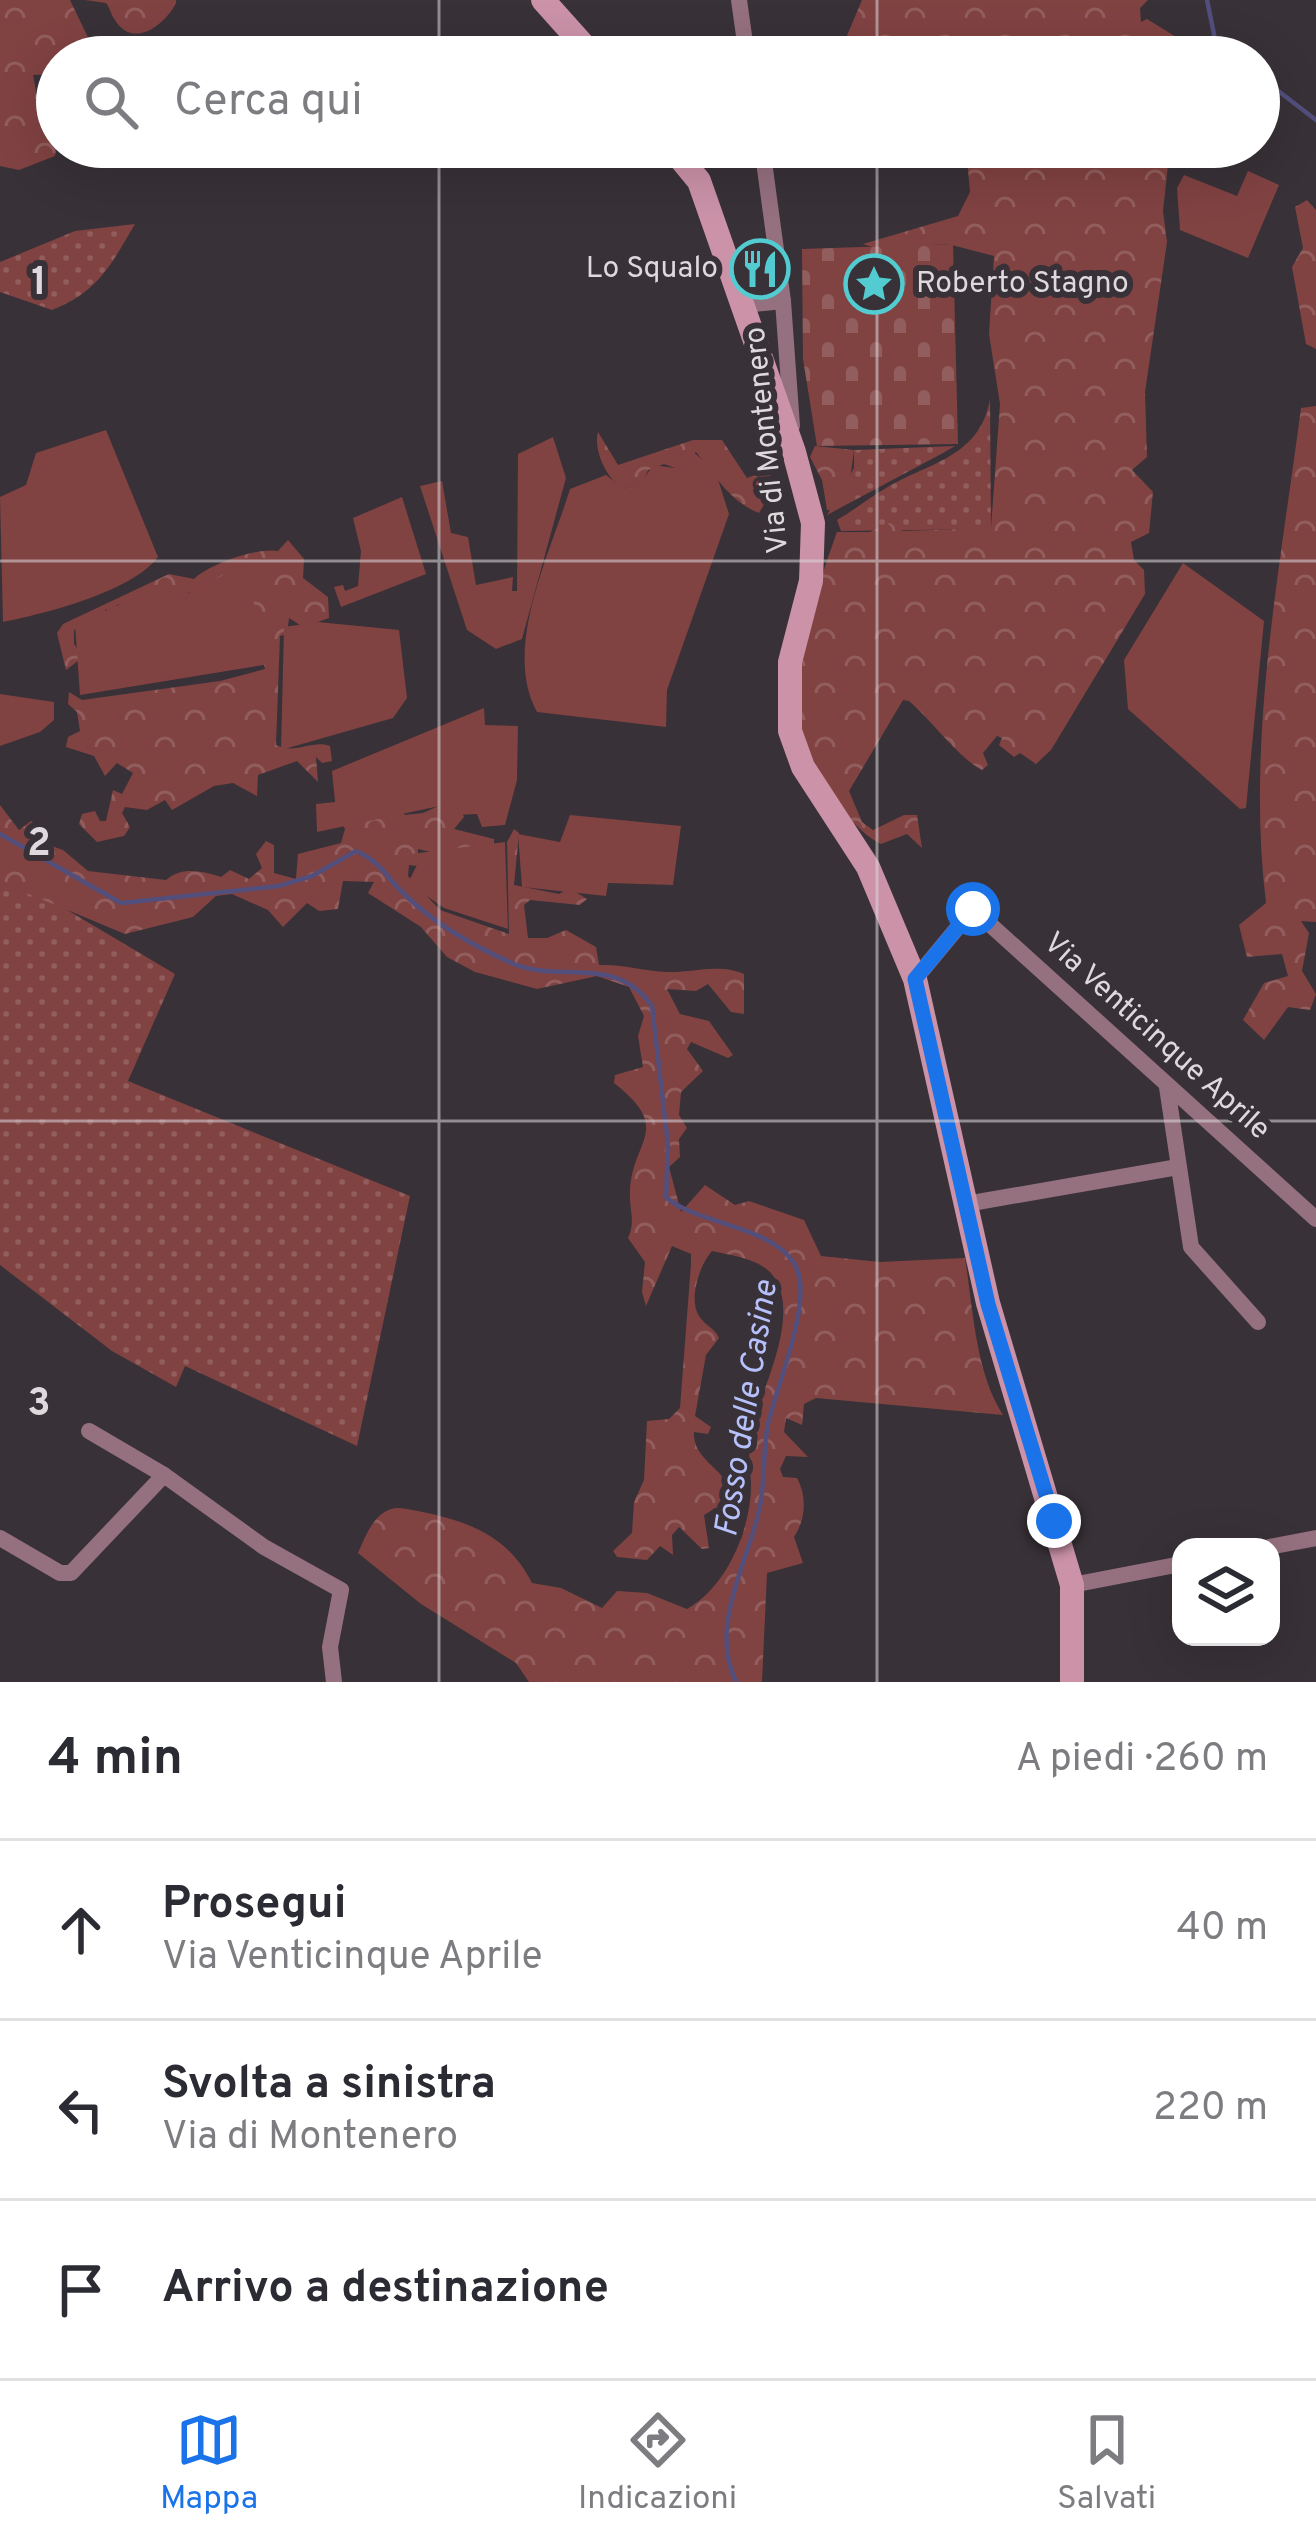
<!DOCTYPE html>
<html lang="it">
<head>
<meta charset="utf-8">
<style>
  :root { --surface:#fff; --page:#f7f7f7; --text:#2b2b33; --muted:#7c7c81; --line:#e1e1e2; --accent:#1a73e8 }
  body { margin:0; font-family:Overpass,sans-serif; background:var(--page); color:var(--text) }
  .controls { position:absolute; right:36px; bottom:36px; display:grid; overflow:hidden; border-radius:24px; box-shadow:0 12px 48px #0002 }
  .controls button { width:108px; height:108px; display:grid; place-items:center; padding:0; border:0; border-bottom:3px solid var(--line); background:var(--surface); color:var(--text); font:60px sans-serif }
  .stop { position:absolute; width:36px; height:36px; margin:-27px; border:9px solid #1a73e8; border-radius:50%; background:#fff }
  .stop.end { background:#1a73e8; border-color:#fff; box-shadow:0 3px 12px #0008 }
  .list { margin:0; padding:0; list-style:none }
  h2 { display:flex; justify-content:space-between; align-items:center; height:156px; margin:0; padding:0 48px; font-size:51px }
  h2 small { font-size:39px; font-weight:400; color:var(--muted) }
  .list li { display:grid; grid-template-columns:78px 1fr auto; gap:36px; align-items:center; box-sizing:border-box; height:180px; padding:0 48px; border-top:3px solid var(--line) }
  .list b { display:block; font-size:45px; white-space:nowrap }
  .list p { margin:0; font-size:39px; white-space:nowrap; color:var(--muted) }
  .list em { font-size:39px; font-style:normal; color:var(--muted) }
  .icon { flex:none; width:66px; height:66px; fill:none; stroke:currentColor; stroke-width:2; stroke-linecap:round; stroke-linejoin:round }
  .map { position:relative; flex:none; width:1316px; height:1682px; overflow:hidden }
  .search { position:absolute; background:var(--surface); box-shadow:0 12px 48px #0002; left:36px; right:36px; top:36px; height:132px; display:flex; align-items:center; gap:30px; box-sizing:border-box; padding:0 42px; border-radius:66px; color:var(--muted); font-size:45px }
  .sheet { height:696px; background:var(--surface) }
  nav { display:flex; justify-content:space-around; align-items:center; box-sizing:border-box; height:168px; border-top:3px solid var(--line); background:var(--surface); font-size:33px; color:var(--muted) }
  nav a { display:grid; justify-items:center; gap:6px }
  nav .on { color:var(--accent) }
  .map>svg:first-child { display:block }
  .grass { fill:url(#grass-dots) }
  .forest { fill:url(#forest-crowns) }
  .cemetery { fill:url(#cemetery-stones) }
  .garden { fill:#814242 }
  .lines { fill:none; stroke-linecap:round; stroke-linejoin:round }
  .stream { stroke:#524f7d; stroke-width:4.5 }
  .street { stroke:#95707e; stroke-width:16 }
  .secondary { stroke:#cb92a8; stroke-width:24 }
  .route { stroke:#1a73e8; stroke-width:15 }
  .grid { fill:none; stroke:#ddd9dc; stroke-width:3; stroke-opacity:0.55 }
  .labels { text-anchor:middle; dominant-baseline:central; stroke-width:12; stroke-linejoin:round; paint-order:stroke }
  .poi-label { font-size:30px; fill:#ddd9dc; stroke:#383137; text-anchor:end }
  .street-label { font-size:30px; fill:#ddd9dc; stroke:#383137 }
  .water-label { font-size:33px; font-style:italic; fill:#b6c1fc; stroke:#383137 }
  .grid-label { font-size:39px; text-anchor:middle; font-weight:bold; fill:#ddd9dc; stroke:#383137; stroke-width:12; stroke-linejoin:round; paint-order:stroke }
</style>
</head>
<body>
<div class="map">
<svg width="1316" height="1682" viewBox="0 0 1316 1682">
  <defs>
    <pattern id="grass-dots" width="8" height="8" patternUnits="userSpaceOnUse" patternTransform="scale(3)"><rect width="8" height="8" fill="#814242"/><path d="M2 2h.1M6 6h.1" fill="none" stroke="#925d5d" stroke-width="1.8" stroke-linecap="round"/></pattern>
    <pattern id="forest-crowns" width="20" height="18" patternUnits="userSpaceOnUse" patternTransform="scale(3)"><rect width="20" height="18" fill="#814242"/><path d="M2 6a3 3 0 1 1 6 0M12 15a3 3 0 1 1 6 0" fill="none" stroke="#925d5d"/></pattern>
    <pattern id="cemetery-stones" width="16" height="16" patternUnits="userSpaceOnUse" patternTransform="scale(3)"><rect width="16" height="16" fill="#814242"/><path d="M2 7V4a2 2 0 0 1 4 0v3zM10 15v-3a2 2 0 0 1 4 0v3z" fill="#925d5d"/></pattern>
  </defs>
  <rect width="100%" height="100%" fill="#383137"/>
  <g class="grass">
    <path d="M135 224C111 265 98 292 52 310L0 292V262L75 231Z"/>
    <path d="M990 399 991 529 841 531 837 520C854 510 869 498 886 488 930 462 980 457 990 399Z"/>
    <path d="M955 446 943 453 827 515 854 468V450Z"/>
    <path d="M0 870 175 974 128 1081 410 1196 357 1446 185 1366 176 1387 112 1351 0 1265Z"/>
  </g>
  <g class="forest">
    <path d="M0 0H70L95 52 92 57H57V74L33 75 42 124 57 147 55 156 19 170 0 166Z"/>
    <path d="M85 0H176V3C167 22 134 51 115 20 111 15 110 8 106 3Z"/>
    <path d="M862 0H1148L1140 8 1141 22 1147 19 1189 45H1205L1220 57H852L846 38Z"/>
    <path d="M966 147H1158L1169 156 1163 211 1167 242 1145 392 1147 457 1132 470 1153 492 1149 533 1131 542 1134 560 1144 570 1145 594 1051 750 1036 764 1020 753 1014 757 999 745 1002 738 997 736 983 753 988 765 982 770C960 759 931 720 909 701L903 700 849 791 862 822 873 830 904 815H917L922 848 907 834 881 844C845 826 798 756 794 714 790 672 822 573 837 532H870L890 523 903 531 991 528 1000 404 989 334 994 256 948 244 875 248 863 244 958 216 970 192Z"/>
    <path d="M1307 200 1316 210V349L1306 344 1292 267 1303 248 1295 207Z"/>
    <path d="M1316 406V922L1301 921 1309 933 1302 971 1316 994 1310 1010 1288 1007 1264 1040 1243 1020 1264 983 1288 976 1282 954 1247 957 1239 925 1266 903C1246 740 1280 570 1301 408Z"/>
    <path d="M598 432 618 465 693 440H722L747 478 767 470 776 484 759 513C729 501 715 475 696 452L675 468 664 464 648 470 644 480 624 489C607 480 593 450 598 432Z"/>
    <path d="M815 446 854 450 849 487 833 510H827L822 480 810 457Z"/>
    <path d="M288 540 304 559 303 578 328 597 329 618 303 627 289 618 287 634 280 636 276 745C295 755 313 739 330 746L332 761 322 763 316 757 318 782 297 761 258 775 257 796 233 783 214 786 172 810 165 800 147 810 125 807 122 813 130 827 124 836 97 842 79 824 82 814 95 811 100 821H106L113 790 122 794 133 773 117 763 105 776 94 756 66 747 68 737 80 731 77 712 68 704 69 692 82 700 220 681 265 669 238 568 210 589 117 605 113 615 105 609 107 618 74 630V644L83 657 66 670 57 633 63 624 169 574 194 579C208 565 256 547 278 551Z"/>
    <path d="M391 797 405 815 423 813 456 798 464 817 454 829 494 839V846L443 855 418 849V866L409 865 408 876 440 910 509 934 507 842 514 829 519 833 514 885 559 894 569 888 587 899 580 905 530 900 524 905 528 938H547L566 930 596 947 599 965C624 964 643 971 667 972 694 973 717 963 744 974V1014L731 1012 708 984 696 991 667 989 680 1014 709 1021 733 1055 728 1058 691 1042 687 1049 703 1071 681 1092 679 1115 687 1128 679 1139 680 1157 669 1167 681 1212 705 1185 735 1205 749 1201 804 1220 821 1256 880 1262 965 1258C973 1307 975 1372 1003 1415L816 1398 804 1404 802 1425 786 1418 784 1432 808 1457 786 1456 780 1469 783 1477 797 1478C807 1496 806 1519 794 1537L803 1563 767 1573 762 1682H529L516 1663 421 1604 358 1553C365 1537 373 1515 391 1509 400 1506 410 1510 418 1511 467 1521 508 1535 532 1583L561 1588 602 1608 617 1591 647 1593 687 1609C725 1588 749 1534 751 1490 751 1469 746 1446 752 1425 764 1387 797 1320 777 1282 766 1259 734 1256 712 1251 700 1264 688 1299 699 1316 705 1326 714 1327 719 1338L706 1355 695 1416 711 1427 708 1434 694 1432C693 1455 713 1463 725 1480L721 1505 704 1515 709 1548 702 1549 679 1527 672 1535 673 1555 660 1546 647 1560 617 1557 613 1551 632 1533 634 1502 644 1480 647 1421 669 1419 680 1408 691 1264V1254L672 1246 646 1306 642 1292 645 1262 628 1238C636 1221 629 1210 630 1191 632 1139 674 1130 614 1083L615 1075 643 1067 638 1036 644 1016 629 987 597 976 537 989 475 972 447 957 421 927 368 893 374 882 343 881 338 909 319 911 307 903 283 927 268 910 232 894 216 896 193 917 125 934 0 882V805L19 830 31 821 48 834 40 842 63 850 88 871 166 880C182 866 202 871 221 877L230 870 249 879 262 868 256 854 266 841 274 845V873L296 879 298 854 341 843 345 829 335 812Z"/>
  </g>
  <path class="cemetery" d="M953 244 958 444 817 446 803 359 802 249Z"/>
  <g class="garden">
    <path d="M1248 171 1279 185 1248 258 1180 230 1177 188 1184 175 1237 196Z"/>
    <path d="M106 430 158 557C131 592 47 613 3 622L0 497 26 485 36 453Z"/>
    <path d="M553 437 566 478 522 639 496 649 467 630 420 486 442 481 451 533 468 537 476 585 513 577 512 591H517L518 454Z"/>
    <path d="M692 451 715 470 729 514 667 690 666 727 537 712C502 649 550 554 570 489L606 475 624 489 643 480 653 465 675 468Z"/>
    <path d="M402 497 426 574 341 607 334 587 343 585 345 591 358 586 361 551 353 518Z"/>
    <path d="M1183 563 1264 621 1246 808 1240 809 1128 709 1124 660Z"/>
    <path d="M244 564 269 664 80 695 75 625 162 585 189 593Z"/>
    <path d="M318 622 399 630 407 698 393 718 281 750 284 627Z"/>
    <path d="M0 694 54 702V720L40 732 0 746Z"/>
    <path d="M484 708 485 725 518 726 517 780 505 825 482 827 477 814 455 815 449 804 317 832 316 804 335 802 332 771Z"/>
    <path d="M570 815 681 826 673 885 608 883 606 896 522 887 518 834 560 842Z"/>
    <path d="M505 842 508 929 444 908 408 883 417 865 411 854Z"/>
  </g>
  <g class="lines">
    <g class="stream">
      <path d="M1207 0 1216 44 1228 57"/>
      <path d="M1259 76 1316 120"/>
      <path d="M0 834 121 903 279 886 312 876 356 851C380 861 387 878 404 894 435 924 475 947 514 964 560 983 616 954 652 1006L668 1145 666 1197C695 1224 770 1225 794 1263 816 1297 776 1386 768 1424 762 1454 766 1485 758 1515 744 1570 710 1628 736 1682"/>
    </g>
    <g class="street">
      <path d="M739 0 747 57"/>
      <path d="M762 147 783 301 792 426"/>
      <path d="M743 305 783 301"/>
      <path d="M915 979 973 909 1316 1219"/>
      <path d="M1167 1087 1191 1247 1258 1322"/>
      <path d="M966 1204 1178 1167"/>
      <path d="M89 1431 164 1475"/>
      <path d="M0 1538 60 1573H71L164 1475 264 1547 341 1590 330 1647 334 1682"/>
      <path d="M1269 1547 1316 1538"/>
      <path d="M1072 1585 1181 1564"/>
    </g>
    <g class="secondary">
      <path d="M543 0 594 57"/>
      <path d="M671 147 699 181 794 452 813 523 811 581 790 662V731L803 767 868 867 915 979 988 1303 1072 1585V1682"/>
    </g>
  </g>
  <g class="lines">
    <path class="route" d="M973 909 915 979 988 1304 1054 1521"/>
  </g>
  <path class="grid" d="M439 0V57M877 0V57M439 147V1682M877 147V1682M0 561H1316M0 1121H1316"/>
  <defs>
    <g id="restaurant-ring" transform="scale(3)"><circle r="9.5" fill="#383137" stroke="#52ccd0" stroke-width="1.5"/><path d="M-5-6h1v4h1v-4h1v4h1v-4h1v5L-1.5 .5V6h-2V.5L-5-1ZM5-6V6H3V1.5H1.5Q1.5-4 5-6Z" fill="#52ccd0"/></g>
    <g id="sight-ring" transform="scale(3)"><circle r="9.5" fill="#383137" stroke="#52ccd0" stroke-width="1.5"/><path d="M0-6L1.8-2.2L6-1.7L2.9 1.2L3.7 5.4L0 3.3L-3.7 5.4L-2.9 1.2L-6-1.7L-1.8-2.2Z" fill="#52ccd0"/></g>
  </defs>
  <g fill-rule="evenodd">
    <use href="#restaurant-ring" x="760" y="269"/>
    <use href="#sight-ring" x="874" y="284"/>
  </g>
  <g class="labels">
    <g class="poi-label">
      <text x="718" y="269">Lo Squalo</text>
      <text x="916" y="284" text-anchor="start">Roberto Stagno</text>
    </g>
    <g class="street-label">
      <text transform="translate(768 440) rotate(-96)">Via di Montenero</text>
      <text transform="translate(1156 1037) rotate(42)">Via Venticinque Aprile</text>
    </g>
    <g class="water-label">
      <text transform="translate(748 1409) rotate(-81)">Fosso delle Casine</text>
    </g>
  </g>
  <g class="grid-label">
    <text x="39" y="294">1</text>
    <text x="39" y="855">2</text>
    <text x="39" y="1415">3</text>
  </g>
</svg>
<div class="controls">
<button><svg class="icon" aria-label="layers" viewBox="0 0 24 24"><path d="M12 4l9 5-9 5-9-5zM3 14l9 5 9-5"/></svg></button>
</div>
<div class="stop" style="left:973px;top:909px"></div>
<div class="stop end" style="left:1054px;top:1521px"></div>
<div class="search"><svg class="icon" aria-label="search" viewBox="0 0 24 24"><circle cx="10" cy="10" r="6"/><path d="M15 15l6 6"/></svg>Cerca qui</div>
</div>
<section class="sheet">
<h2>4 min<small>A piedi · 260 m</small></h2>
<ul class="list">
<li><svg class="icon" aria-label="ahead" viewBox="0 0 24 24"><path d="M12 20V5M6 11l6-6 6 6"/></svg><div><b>Prosegui</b><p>Via Venticinque Aprile</p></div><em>40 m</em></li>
<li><svg class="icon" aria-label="left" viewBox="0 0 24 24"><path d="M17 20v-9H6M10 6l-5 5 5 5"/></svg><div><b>Svolta a sinistra</b><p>Via di Montenero</p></div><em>220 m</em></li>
<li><svg class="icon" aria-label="arrive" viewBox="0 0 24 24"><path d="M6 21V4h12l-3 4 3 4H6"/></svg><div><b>Arrivo a destinazione</b></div></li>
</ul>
</section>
<nav>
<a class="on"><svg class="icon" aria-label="map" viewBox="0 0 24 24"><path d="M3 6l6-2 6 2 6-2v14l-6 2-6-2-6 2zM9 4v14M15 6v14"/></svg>Mappa</a>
<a><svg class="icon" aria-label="directions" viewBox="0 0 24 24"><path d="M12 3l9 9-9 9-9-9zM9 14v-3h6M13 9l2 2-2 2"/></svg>Indicazioni</a>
<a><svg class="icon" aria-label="saved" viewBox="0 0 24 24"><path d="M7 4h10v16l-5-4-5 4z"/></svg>Salvati</a>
</nav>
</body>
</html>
